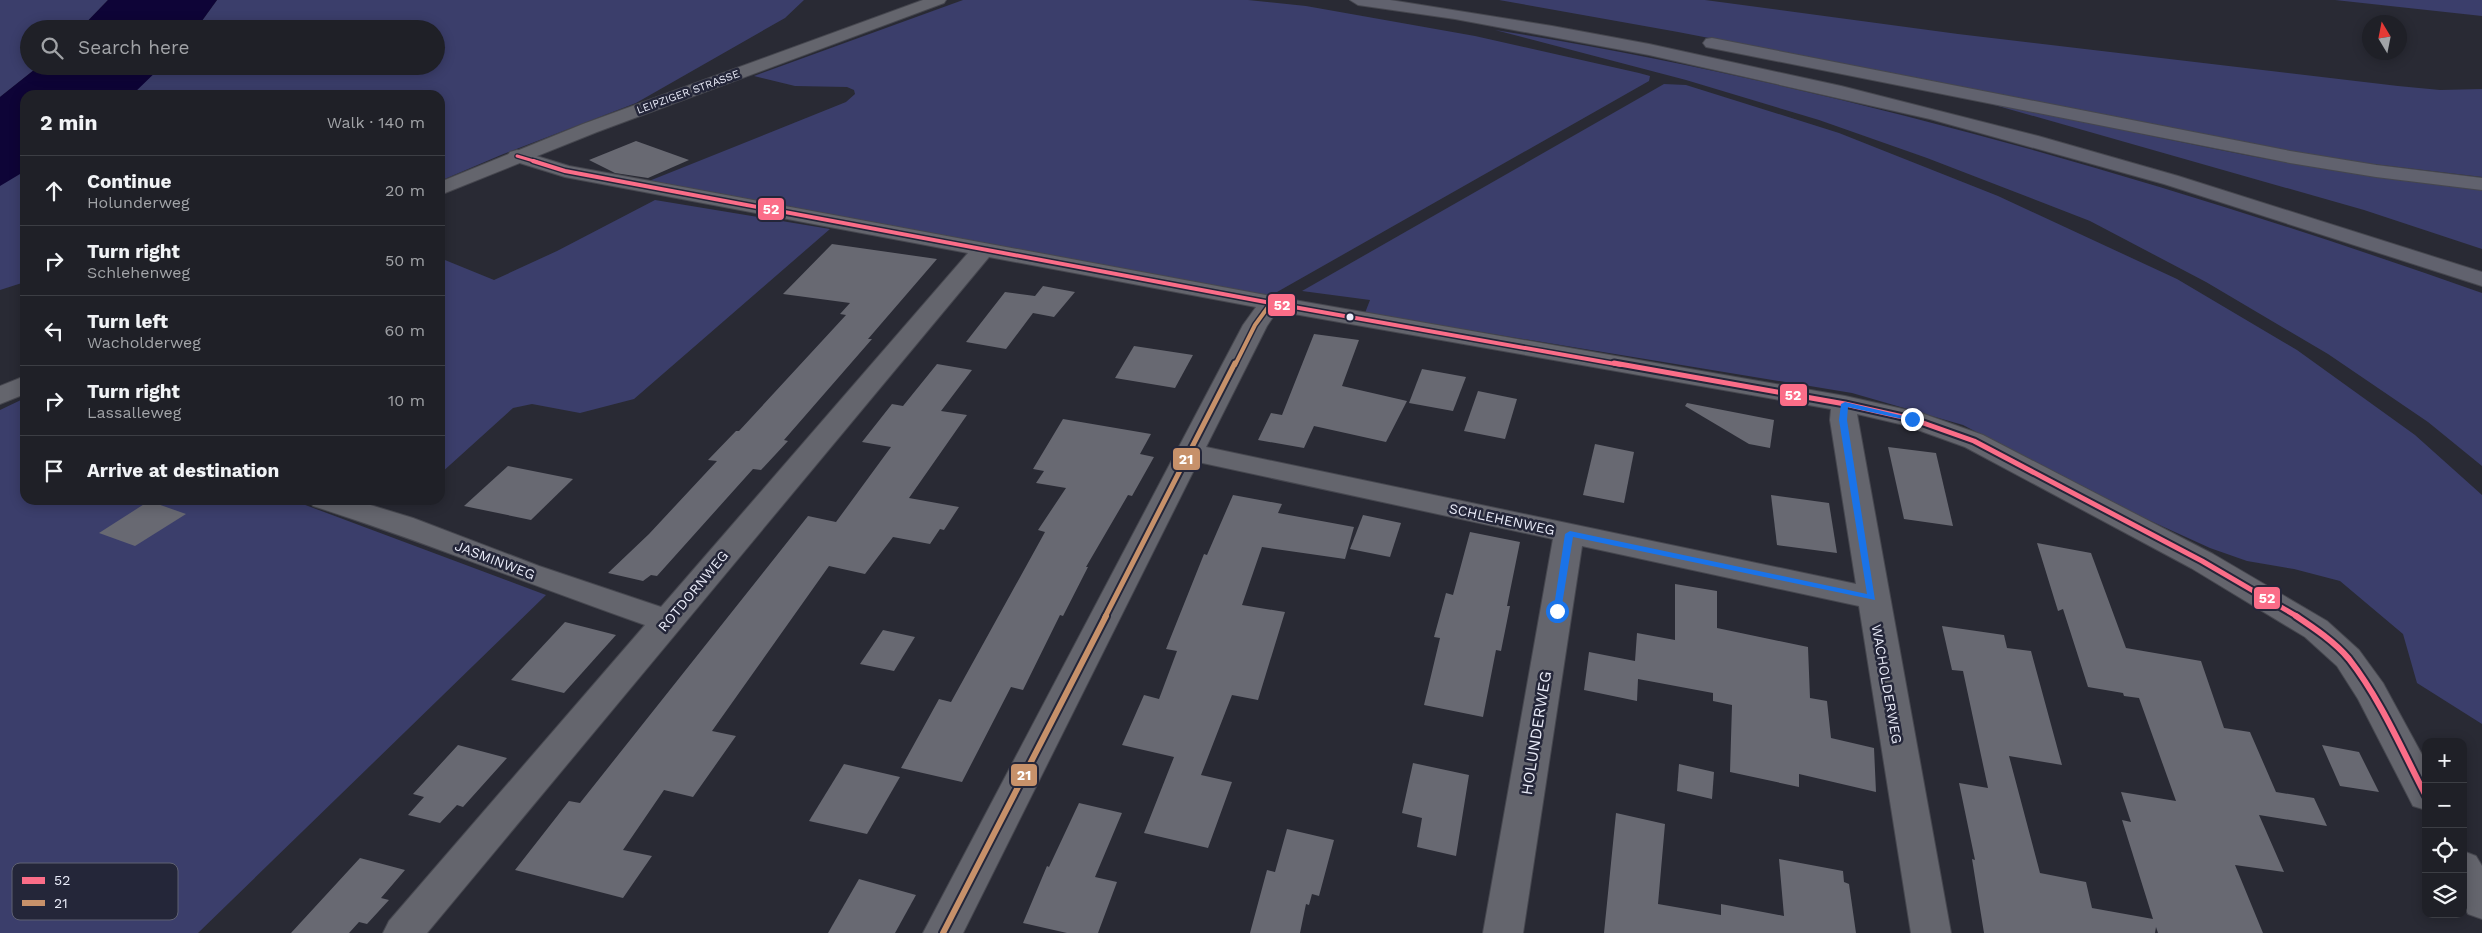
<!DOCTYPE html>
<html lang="en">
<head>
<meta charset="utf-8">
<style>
  :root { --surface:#1f2027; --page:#2c2d33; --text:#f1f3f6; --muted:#a1a3a7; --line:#3c3e44 }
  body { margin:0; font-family:"Work Sans",sans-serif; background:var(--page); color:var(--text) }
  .controls { position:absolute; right:15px; bottom:15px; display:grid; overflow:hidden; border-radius:10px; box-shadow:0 2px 12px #0003 }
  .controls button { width:45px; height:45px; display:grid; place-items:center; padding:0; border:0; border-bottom:1px solid var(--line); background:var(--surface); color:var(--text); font:25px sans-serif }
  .compass { position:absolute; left:2362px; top:15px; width:45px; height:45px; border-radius:50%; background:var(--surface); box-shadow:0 2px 12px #0003; rotate:350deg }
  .stop { position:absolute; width:15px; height:15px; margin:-11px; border:4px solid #1a73e8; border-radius:50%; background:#fff }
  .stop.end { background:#1a73e8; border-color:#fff; box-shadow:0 1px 5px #0008 }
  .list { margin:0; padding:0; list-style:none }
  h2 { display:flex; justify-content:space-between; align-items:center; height:65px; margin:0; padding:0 20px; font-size:21px }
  h2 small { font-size:16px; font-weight:400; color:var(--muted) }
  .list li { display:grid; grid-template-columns:32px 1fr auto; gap:15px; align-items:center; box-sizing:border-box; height:70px; padding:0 20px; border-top:1px solid var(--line) }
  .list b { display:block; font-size:19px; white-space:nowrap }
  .list p { margin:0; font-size:16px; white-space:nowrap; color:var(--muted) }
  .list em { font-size:16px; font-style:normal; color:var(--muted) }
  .icon { flex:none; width:28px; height:28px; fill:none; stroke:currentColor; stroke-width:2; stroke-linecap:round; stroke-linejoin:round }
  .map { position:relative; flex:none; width:2482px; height:933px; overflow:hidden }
  .search { position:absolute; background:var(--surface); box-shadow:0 2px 12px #0003; left:20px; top:20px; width:425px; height:55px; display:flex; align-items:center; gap:12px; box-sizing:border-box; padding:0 18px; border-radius:28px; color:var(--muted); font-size:19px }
  .panel { position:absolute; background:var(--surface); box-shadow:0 2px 12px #0003; left:20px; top:90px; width:425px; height:415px; border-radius:15px }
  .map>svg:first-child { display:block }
  .green { fill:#3b3e6b }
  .water { fill:#0e0437 }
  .building { fill:#686972 }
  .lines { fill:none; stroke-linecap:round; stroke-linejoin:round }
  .minor-casing { stroke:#46474f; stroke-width:2 }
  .tertiary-casing { stroke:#46474f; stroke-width:2 }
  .trunk-casing { stroke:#46474f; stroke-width:2 }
  .minor { fill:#64656d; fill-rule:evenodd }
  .tertiary { fill:#64656d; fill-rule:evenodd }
  .trunk { fill:#61626e; fill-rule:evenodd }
  .bus-1-far3-casing { stroke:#242639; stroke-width:5.5 }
  .bus-1-far2-casing { stroke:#242639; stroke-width:7 }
  .bus-1-far1-casing { stroke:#242639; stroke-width:9 }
  .bus-1-casing { stroke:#242639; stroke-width:10 }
  .bus-2-far2-casing { stroke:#242639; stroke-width:7 }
  .bus-2-far1-casing { stroke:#242639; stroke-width:9 }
  .bus-2-casing { stroke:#242639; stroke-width:10 }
  .bus-1-far3 { stroke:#fb6d88; stroke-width:3 }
  .bus-1-far2 { stroke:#fb6d88; stroke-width:4 }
  .bus-1-far1 { stroke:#fb6d88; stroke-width:5 }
  .bus-1 { stroke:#fb6d88; stroke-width:6 }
  .bus-2-far2 { stroke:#c7916a; stroke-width:4 }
  .bus-2-far1 { stroke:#c7916a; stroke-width:5 }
  .bus-2 { stroke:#c7916a; stroke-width:6 }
  .route { fill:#1a73e8 }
  .bus-dot { fill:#eaecf9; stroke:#242639; stroke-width:2 }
  .labels { text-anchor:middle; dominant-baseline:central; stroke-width:5; stroke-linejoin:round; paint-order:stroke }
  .far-street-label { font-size:11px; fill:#eaecf9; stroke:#242639 }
  .street-label { font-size:14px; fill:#eaecf9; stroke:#242639 }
  .near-street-label { font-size:16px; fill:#eaecf9; stroke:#242639 }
  .key { fill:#242639; stroke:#5f6173; stroke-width:1 }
  .key-label { font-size:14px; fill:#eaecf9 }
  .line-badge { stroke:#242639; stroke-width:2 }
  .badge-label { font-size:14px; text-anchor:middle; font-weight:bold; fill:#fff }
</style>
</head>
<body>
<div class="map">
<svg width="2482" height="933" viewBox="0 0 2482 933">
  <rect width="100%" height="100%" fill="#292a34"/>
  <g class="green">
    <path d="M0 0H108L80 29H29V66H39L0 97Z"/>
    <path d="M217 0H804L785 18 636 103 501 155 440 181V95H130L160 66H436V29H196Z"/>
    <path d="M963 0H1248L1306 6 1475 36 1639 73 1650 76 1649 81 1270 296 649 181 846 102 855 94 854 90 847 87 795 86 754 76Z"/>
    <path d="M1499 0H1705L1958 34 2398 86 2440 90 2482 89V177L2331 159 1678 32Z"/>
    <path d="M2335 0H2482V16Z"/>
    <path d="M1495 30C1831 84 2162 180 2482 293V466L2428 422 2328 354 2206 282 2090 221 1927 158 1819 120 1686 80Z"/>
    <path d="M1664 84 1686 85 1839 133 1998 196 2177 279 2297 350 2415 435 2482 495V724L2417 683 2403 634 2340 581 2294 569 2247 561 2210 548 2120 507 1963 425 1852 393 1365 313 1370 300 1302 291Z"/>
    <path d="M1970 98C2139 132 2310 175 2482 189V249L2364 210Z"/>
    <path d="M25 169V282L0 290V184Z"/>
    <path d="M655 200 830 229 634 399 580 413 532 404 513 408 440 474V258L494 280 557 251Z"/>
    <path d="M23 399 25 400V500H292L546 595 198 933H0V410Z"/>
  </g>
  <g class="water">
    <path d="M108 0H217L196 29H80Z"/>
    <path d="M39 66H162L132 95H25V171L0 186V97Z"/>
  </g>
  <g class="building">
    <path d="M636 141 689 160 648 178 615 173 589 160Z"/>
    <path d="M832 244 937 259 868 339H872L784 440 788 441 761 470 753 469 657 576 651 575 643 581 608 573 649 534 717 461 708 460 736 431H739L846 315 840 314 850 303 783 294Z"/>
    <path d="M1043 286 1075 292 1054 317 1033 313 1006 349 966 342 1005 292 1035 296Z"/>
    <path d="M1314 334 1359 340 1342 386 1407 401 1386 442 1314 426 1304 448 1258 440 1271 413 1282 415Z"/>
    <path d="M1134 346 1193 355 1175 388 1115 378Z"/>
    <path d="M937 364 972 370 941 411 967 415 909 498 959 507 944 530 940 529 930 544 893 537 865 574 829 566 712 731 736 736 693 797 664 790 623 850 652 856 623 898 515 870 569 801 580 803 808 516 836 522 891 447 862 442 892 404 903 406Z"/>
    <path d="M1422 369 1466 377 1453 411 1409 403Z"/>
    <path d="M1478 391 1517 399 1505 439 1464 431Z"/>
    <path d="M1687 403 1774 420 1770 448 1749 444 1685 406Z"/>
    <path d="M1063 419 1151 434 1140 454 1154 457 1132 496 1128 495 1086 567H1088L1063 616 1060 615 1023 690 1011 687 962 782 901 768 939 699 951 702 1045 532 1038 530 1066 488 1036 483 1044 471 1033 469Z"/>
    <path d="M1595 444 1634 452 1624 503 1583 495Z"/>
    <path d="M1888 447 1936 453 1953 526 1904 519Z"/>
    <path d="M508 466 573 479 531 520 464 506Z"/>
    <path d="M1233 495 1282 504 1278 513 1354 527 1345 559 1262 547 1242 605 1285 612 1258 700 1232 695 1201 775 1232 782 1208 848 1144 833 1174 757 1122 745 1144 695 1159 699 1177 651 1166 649 1204 554 1207 555Z"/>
    <path d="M1771 495 1829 503 1837 553 1777 545Z"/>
    <path d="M149 501 186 514 135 546 99 533Z"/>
    <path d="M1363 515 1401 523 1390 557 1350 549Z"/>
    <path d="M1470 532 1520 542 1507 606H1510L1501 651 1496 650 1483 717 1424 705 1440 638 1434 637 1446 593 1453 595Z"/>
    <path d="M2037 543 2091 553 2126 648 2201 661 2224 728 2250 732 2276 792 2314 798 2327 826 2259 815 2284 872 2235 865 2263 933H2158L2156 927 2155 933H1984L1972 859 1975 860 1959 783 1988 788 1963 671 1952 670 1942 626 2004 635 2007 648 2031 651 2062 765 2009 756 2040 873 2086 882 2092 908 2153 919 2122 820 2131 822 2121 792 2176 801 2139 698 2124 696 2123 693 2088 687 2063 609 2058 611Z"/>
    <path d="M1675 584 1717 591V628L1808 647 1810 698 1827 701 1831 738 1874 748 1876 792 1799 774V787L1730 772 1732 705 1713 701V693L1638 679 1637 701 1584 690 1589 652 1635 661 1637 633 1675 640Z"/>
    <path d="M565 622 616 635 564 693 511 680Z"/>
    <path d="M883 630 915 637 894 671 860 664Z"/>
    <path d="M458 745 507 758 463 807 457 805 440 823 408 815 424 797 413 794Z"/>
    <path d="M2322 745 2359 752 2379 792 2340 786Z"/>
    <path d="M1413 763 1469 775 1456 856 1417 847 1422 818 1402 813Z"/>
    <path d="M844 764 900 777 867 834 809 821Z"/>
    <path d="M1679 764 1714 772 1712 799 1677 791Z"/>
    <path d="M1079 803 1122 813 1095 877 1117 882 1098 933H1067L1023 923 1047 866 1049 867Z"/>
    <path d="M1616 813 1665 824 1658 904 1721 915V904L1784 916 1779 859 1843 871 1844 882 1849 884 1856 933H1604Z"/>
    <path d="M1287 829 1334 840 1319 896 1312 894 1309 905 1306 904 1300 933H1250L1267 870 1275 872Z"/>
    <path d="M360 858 405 870 381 898 389 900 367 924 359 922 349 933H291Z"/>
    <path d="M859 879 916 895 895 933H828Z"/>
  </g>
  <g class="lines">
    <g class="minor-casing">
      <g id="minor">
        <path d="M517 150 569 166 1271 296 1845 396 1921 413 1983 435 2213 554 2327 621 2359 650 2383 683 2426 762V810L2413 806 2358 699 2337 666 2305 637 2191 568 1965 447 1904 425 1857 414 1951 933H1911L1859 606 1582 546 1523 933H1483L1553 539 1198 462 963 933H923L1243 325 1256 307 989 257 427 933H383L389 921 645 625C534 586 425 542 313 506L309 500H354L413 518 539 566 661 607 968 253 565 177 510 160 507 156 510 152ZM1277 311 1831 409 1830 420 1856 584 1206 447 1267 326Z"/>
        <path d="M2463 851 2476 856 2482 866V919L2468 914 2463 904Z"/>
      </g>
    </g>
    <g class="tertiary-casing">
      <g id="tertiary">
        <path d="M923 0H946L944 3 597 132 440 195V182L583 124Z"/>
        <path d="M25 376V394L0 404V386Z"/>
      </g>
    </g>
    <g class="trunk-casing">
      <g id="trunk">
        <path d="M1350 0H1390L1552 26 1649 44 1841 86 2038 136 2178 176 2482 272V286L2164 184 1930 119 1649 55 1455 19 1358 5Z"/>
        <path d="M1712 38 2290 151 2376 165 2482 178V190L2376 177 2290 163 1706 47 1703 43 1706 39Z"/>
      </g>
    </g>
    <use href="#minor" class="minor"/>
    <use href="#tertiary" class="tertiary"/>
    <use href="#trunk" class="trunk"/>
    <g class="bus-1-far3-casing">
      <path id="bus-1-far3" d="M517 156 537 162"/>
    </g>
    <g class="bus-1-far2-casing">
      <path id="bus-1-far2" d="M533 161 565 171 1271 303 1621 365"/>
    </g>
    <g class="bus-1-far1-casing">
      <path id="bus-1-far1" d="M1614 363 1845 404 1912 419 1974 441 2202 561 2298 617"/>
    </g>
    <g class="bus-1-casing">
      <path id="bus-1" d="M2296 616C2314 628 2335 642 2349 659 2381 700 2402 750 2426 796"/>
    </g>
    <g class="bus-2-far2-casing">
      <path id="bus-2-far2" d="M1235 365 1255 325 1271 303"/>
    </g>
    <g class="bus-2-far1-casing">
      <path id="bus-2-far1" d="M1105 617 1235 363"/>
    </g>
    <g class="bus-2-casing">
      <path id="bus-2" d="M943 933 1106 616"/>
    </g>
    <use href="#bus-1-far3" class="bus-1-far3"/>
    <use href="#bus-1-far2" class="bus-1-far2"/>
    <use href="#bus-1-far1" class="bus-1-far1"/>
    <use href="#bus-1" class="bus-1"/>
    <use href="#bus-2-far2" class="bus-2-far2"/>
    <use href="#bus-2-far1" class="bus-2-far1"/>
    <use href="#bus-2" class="bus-2"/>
  </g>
  <path class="route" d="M1845 402 1916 419 1912 421 1848 407 1847 420 1875 600 1573 537 1561 611 1557 614 1553 613 1565 534 1570 531 1867 594 1839 420 1841 404Z"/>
  <circle class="bus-dot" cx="1350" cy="317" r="4.5"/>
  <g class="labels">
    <g class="far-street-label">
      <text transform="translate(688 92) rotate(-20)">LEIPZIGER STRASSE</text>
    </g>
    <g class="street-label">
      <text transform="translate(1502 519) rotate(12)">SCHLEHENWEG</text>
      <text transform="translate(495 560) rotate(21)">JASMINWEG</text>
      <text transform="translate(693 591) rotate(-50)">ROTDORNWEG</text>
      <text transform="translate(1887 684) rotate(80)">WACHOLDERWEG</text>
    </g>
    <g class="near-street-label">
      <text transform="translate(1536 733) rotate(-81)">HOLUNDERWEG</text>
    </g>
  </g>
  <rect x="12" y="863" width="166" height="57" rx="8" class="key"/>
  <rect x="22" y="877" width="23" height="7" fill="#fb6d88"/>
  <rect x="22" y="900" width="23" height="6" fill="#c7916a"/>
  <g class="key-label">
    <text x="54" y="885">52</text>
    <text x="54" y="908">21</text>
  </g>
  <g class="line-badge">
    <rect x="757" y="197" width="28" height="24" rx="5" fill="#fb6d88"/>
    <rect x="1267" y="293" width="29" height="24" rx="5" fill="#fb6d88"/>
    <rect x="1779" y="383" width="29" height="24" rx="5" fill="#fb6d88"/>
    <rect x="1172" y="447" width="29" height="24" rx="5" fill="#c7916a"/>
    <rect x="2253" y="586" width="28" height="24" rx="5" fill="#fb6d88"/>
    <rect x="1010" y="763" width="28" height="24" rx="5" fill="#c7916a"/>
  </g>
  <g class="badge-label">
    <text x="771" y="214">52</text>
    <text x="1282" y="310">52</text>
    <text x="1793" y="400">52</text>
    <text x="1186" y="464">21</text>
    <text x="2267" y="603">52</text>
    <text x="1024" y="780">21</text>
  </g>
</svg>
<div class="controls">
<button>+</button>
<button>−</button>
<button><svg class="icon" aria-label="locate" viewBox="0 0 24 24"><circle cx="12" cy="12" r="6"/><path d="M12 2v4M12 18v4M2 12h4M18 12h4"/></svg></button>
<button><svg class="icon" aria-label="layers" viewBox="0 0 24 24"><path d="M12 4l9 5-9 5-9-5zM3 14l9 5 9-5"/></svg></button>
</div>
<svg class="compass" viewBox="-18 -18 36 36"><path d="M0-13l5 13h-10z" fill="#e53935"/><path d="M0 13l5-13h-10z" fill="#a1a3a7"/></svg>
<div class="stop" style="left:1557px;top:611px"></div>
<div class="stop end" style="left:1912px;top:419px"></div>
<div class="search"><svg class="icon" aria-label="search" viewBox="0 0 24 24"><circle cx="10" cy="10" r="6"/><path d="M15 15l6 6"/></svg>Search here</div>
<section class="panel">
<h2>2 min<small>Walk · 140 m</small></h2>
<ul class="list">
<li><svg class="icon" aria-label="ahead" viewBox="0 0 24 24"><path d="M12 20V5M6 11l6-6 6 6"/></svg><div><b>Continue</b><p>Holunderweg</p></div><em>20 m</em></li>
<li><svg class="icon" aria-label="right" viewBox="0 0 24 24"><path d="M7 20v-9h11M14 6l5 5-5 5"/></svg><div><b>Turn right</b><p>Schlehenweg</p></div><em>50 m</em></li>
<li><svg class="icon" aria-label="left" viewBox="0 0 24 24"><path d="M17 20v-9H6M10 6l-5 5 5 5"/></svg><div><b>Turn left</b><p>Wacholderweg</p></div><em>60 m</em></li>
<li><svg class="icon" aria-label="right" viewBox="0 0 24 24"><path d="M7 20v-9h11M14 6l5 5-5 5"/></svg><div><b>Turn right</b><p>Lassalleweg</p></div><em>10 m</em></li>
<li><svg class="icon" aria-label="arrive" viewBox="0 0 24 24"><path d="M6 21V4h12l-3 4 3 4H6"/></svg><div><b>Arrive at destination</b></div></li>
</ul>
</section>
</div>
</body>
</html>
